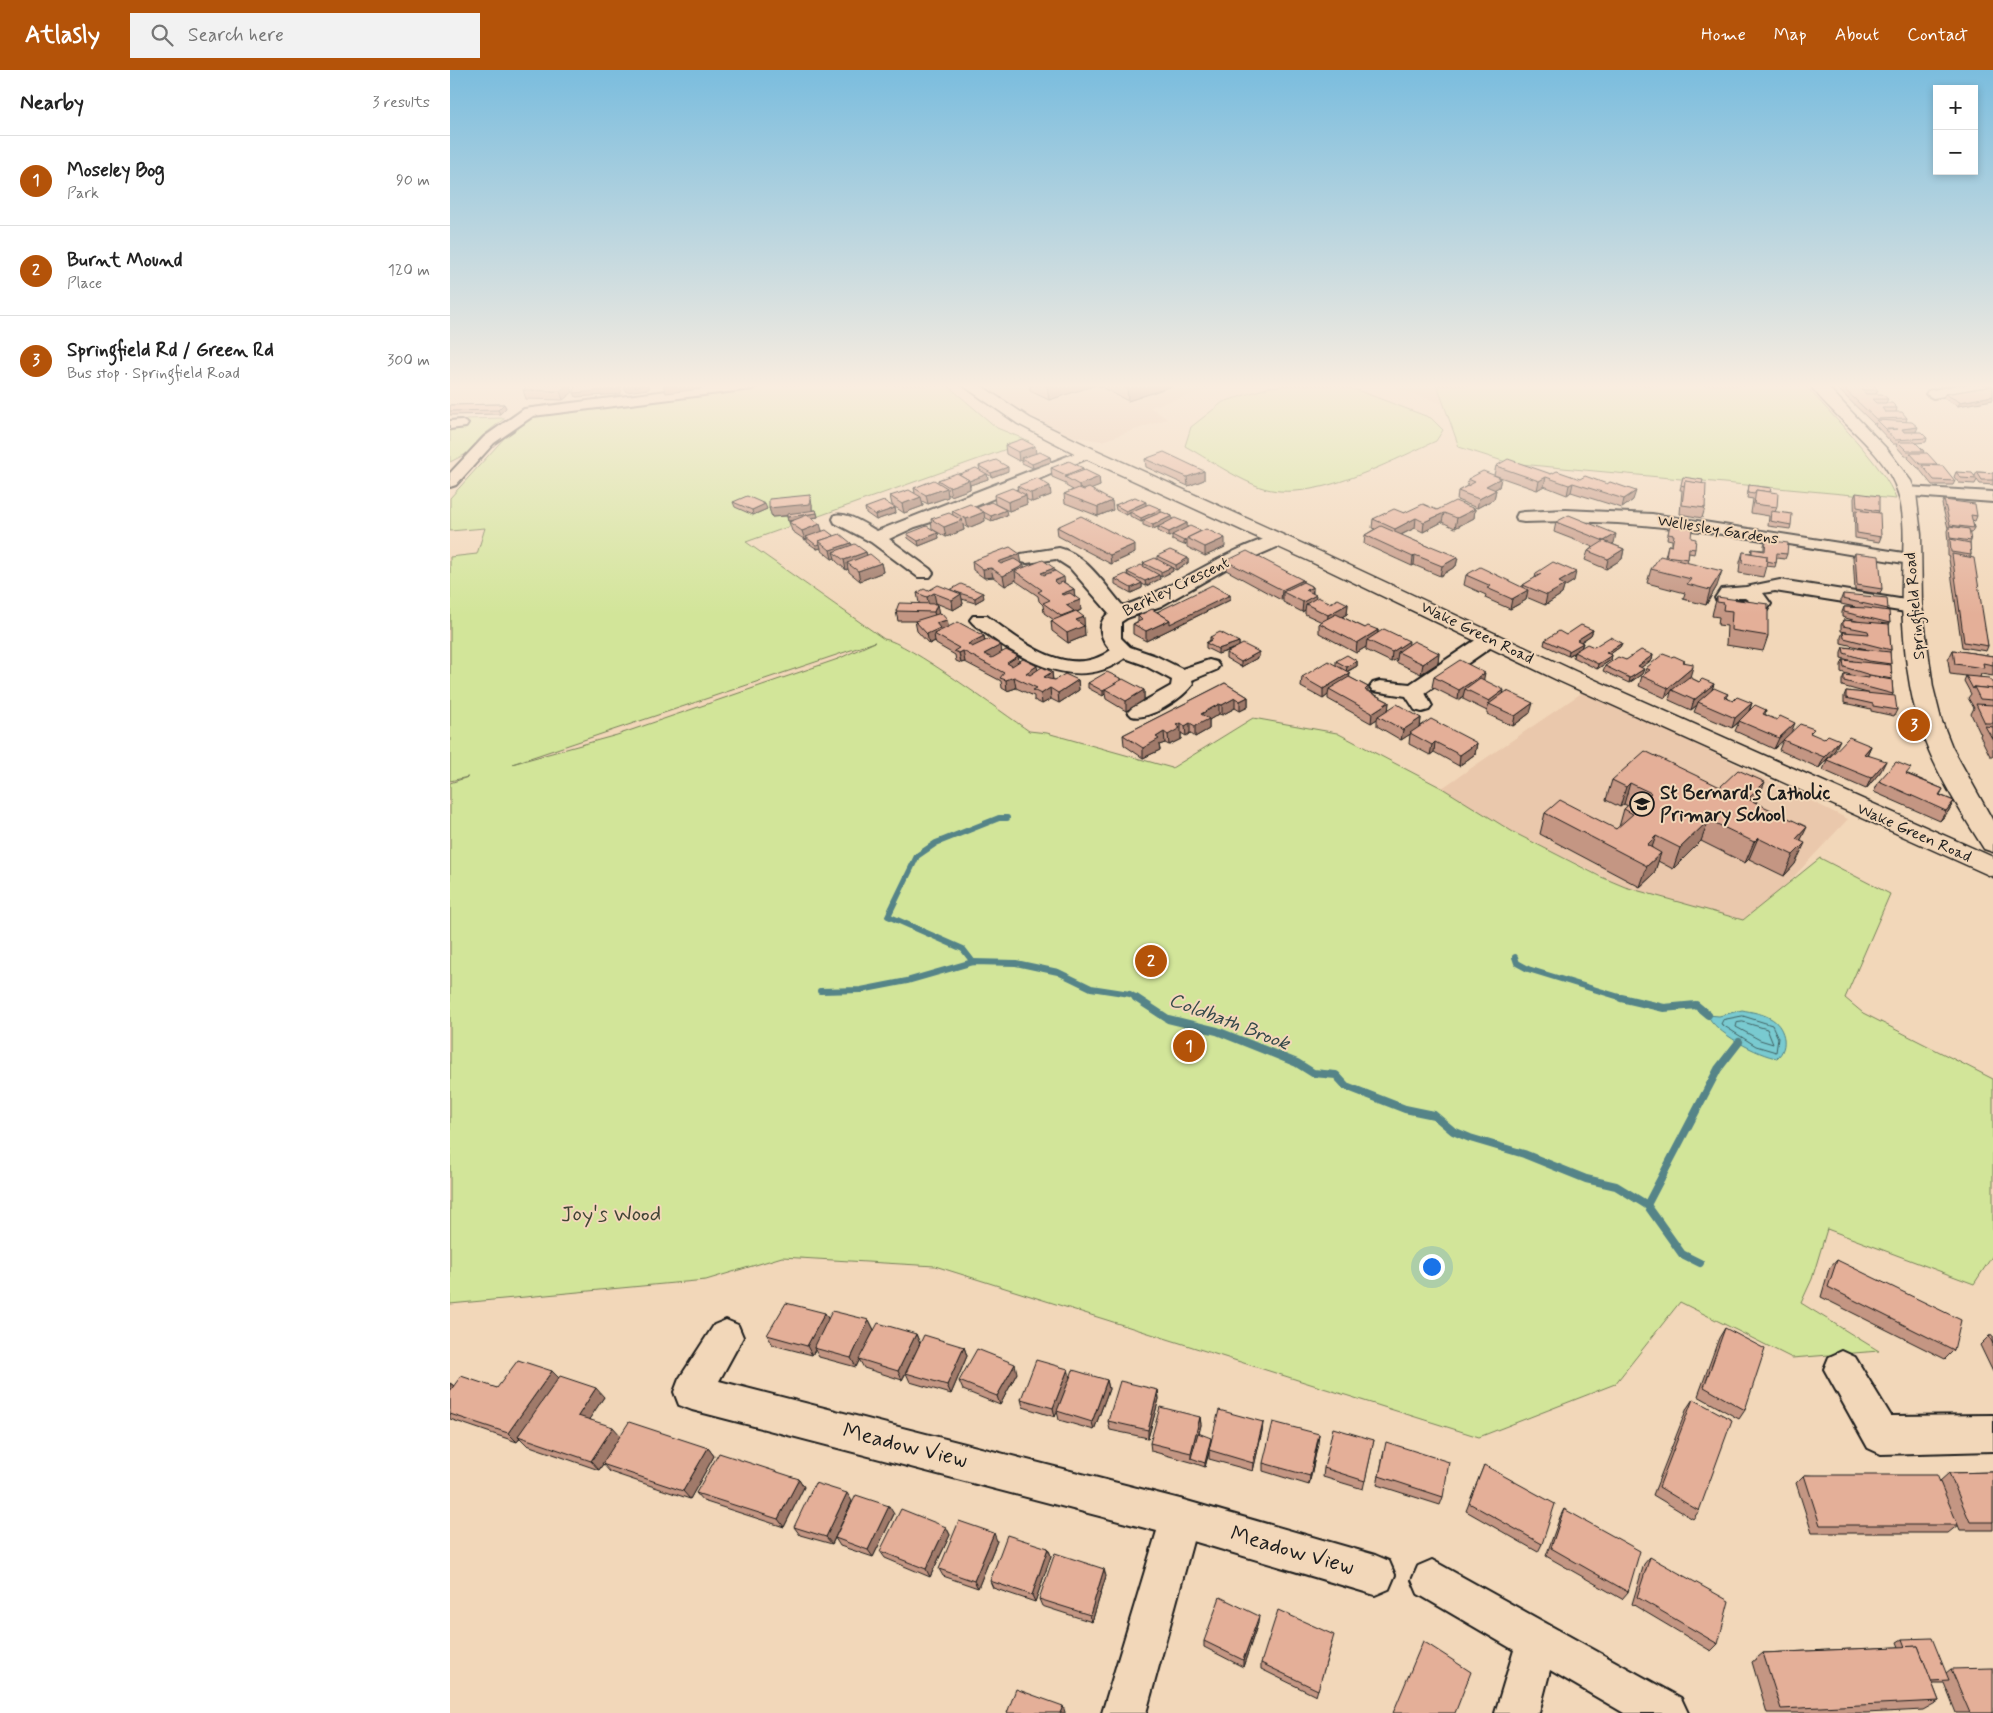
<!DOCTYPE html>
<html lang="en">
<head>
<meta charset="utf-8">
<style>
  :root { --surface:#fff; --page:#f2f2f2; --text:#222; --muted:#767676; --line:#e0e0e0; --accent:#b45309 }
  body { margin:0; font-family:Mynerve,sans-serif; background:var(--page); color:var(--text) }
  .controls { position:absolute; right:15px; top:15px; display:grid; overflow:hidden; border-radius:0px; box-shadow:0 2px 8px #0003 }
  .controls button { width:45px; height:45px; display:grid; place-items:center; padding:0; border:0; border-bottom:1px solid var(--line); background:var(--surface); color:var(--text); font:25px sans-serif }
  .you { position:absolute; left:981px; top:1196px; width:18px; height:18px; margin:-12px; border:4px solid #fff; border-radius:50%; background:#1a73e8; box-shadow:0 0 0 8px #1a73e833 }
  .badge { display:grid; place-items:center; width:32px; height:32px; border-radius:50%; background:var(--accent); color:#fff; font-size:16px; font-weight:700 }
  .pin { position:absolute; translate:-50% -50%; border:2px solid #fff; box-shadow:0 1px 5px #0006 }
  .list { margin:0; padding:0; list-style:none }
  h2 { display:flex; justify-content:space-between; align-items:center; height:65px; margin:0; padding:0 20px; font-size:21px }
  h2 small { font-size:16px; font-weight:400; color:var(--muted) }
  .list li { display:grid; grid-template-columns:32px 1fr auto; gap:15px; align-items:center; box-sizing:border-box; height:90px; padding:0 20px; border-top:1px solid var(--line) }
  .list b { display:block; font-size:19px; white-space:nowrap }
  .list p { margin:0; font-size:16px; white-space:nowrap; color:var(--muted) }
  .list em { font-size:16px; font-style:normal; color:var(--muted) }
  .icon { flex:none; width:28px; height:28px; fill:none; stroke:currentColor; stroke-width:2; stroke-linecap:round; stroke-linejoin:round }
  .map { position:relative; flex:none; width:1543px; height:1643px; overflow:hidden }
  header { display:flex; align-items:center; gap:30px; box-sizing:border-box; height:70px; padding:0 25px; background:var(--accent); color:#fff }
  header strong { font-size:24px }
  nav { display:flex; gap:28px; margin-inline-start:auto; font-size:18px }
  .search { width:350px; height:45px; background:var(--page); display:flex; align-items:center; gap:12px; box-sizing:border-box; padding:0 18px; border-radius:0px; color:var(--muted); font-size:19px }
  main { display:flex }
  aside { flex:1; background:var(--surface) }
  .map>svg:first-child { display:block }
  .built { fill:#eac8ac }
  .green { fill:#d2e599; stroke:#77805a; fill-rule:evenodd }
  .water { fill:#79cad0; stroke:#548488 }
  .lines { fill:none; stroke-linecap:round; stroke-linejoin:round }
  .shore { stroke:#416264; stroke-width:1 }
  .stream-far1 { stroke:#548488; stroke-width:6 }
  .stream { stroke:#548488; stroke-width:8 }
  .minor-casing { stroke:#1c1c1c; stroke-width:4 }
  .tertiary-casing { stroke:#1c1c1c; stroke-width:3 }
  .minor { fill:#f2d7b9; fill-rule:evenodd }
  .tertiary { fill:#f2d7b9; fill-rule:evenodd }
  .wall { fill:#c49683; stroke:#1c1c1c }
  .shaded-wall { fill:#a07a6a; stroke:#1c1c1c }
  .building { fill:#e4af98; stroke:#1c1c1c }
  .labels { text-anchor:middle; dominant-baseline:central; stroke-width:4; stroke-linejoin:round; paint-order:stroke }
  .far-street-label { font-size:16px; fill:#1c1c1c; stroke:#f2d7b9 }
  .poi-label { font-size:19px; font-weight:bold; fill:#1c1c1c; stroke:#f2d7b9; text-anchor:start }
  .water-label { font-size:20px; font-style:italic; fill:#334849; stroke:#f2d7b9 }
  .near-park-label { font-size:22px; fill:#404435; stroke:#f2d7b9 }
  .near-street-label { font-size:22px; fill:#1c1c1c; stroke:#f2d7b9 }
</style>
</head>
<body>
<header>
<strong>Atlasly</strong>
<div class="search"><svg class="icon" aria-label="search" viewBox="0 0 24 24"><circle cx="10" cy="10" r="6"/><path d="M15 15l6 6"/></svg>Search here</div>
<nav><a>Home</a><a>Map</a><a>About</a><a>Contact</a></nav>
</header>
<main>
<aside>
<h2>Nearby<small>3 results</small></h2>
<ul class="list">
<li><span class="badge">1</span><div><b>Moseley Bog</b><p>Park</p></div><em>90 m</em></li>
<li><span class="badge">2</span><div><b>Burnt Mound</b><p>Place</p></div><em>120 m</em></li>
<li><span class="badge">3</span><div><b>Springfield Rd / Green Rd</b><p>Bus stop · Springfield Road</p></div><em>300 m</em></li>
</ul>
</aside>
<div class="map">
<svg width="1543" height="1643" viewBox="0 0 1543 1643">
  <rect width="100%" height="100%" fill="#f2d7b9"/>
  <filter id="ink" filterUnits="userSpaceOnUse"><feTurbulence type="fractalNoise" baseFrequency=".02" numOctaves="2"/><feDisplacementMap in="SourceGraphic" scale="10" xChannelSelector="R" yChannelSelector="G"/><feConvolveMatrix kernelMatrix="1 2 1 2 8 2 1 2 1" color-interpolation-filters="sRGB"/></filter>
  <g filter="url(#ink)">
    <g class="built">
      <path d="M529 315H772L700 337 717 349 652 371 606 364 576 351Z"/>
      <path d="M938 315H987L993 334Z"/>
      <path d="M1133 622 1227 665 1398 749 1283 871 1063 762 992 718Z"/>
    </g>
    <g class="green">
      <path d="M322 315H497L547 358 579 371 296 472 434 569C456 571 554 644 579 661L597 663 722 698 803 648 887 663 992 718 1063 762 1149 806 1175 817 1293 850 1370 788 1440 824 1395 928 1413 943 1543 1009V1185L1524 1214 1377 1159 1362 1209 1351 1233 1429 1281 1342 1288 1230 1232 1165 1314 1029 1367 485 1196 332 1187 256 1210 0 1234V713L18 707 0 711V487L27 484 35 458 0 461V428L66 355 86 344ZM425 572 388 589 167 665 62 694Z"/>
      <path d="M839 315H882L907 320 981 348 993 360 986 371C938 392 856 438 805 415 781 405 758 389 735 376L741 357 773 332 820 317Z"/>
      <path d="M987 315H1355C1380 344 1435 396 1446 429L1059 393 1009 377Z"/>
      <path d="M55 348 31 367 16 384 0 392V357L11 354 16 349Z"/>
    </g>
    <path class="water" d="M1292 940C1302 942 1311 943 1320 948 1334 955 1340 977 1327 988 1310 986 1263 962 1258 945L1269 946Z"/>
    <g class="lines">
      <g class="shore">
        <path d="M1293 946 1322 955 1328 968 1326 982 1306 976 1271 954 1273 950Z"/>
        <path d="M1293 952 1317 959 1323 974 1310 970 1286 957 1287 953Z"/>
      </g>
      <g class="stream-far1">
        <path d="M1065 887 1067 893 1078 899 1176 929"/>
        <path d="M523 892 513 879 438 846 467 786 486 773 549 748H557"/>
        <path d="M370 921 411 920 457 911 523 892 566 893 608 902 641 918 680 924 688 929"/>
      </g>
      <g class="stream">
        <path d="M686 928 718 949 767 961 847 993 863 1003 886 1005 896 1016 955 1039 984 1045 1003 1061 1020 1068 1074 1084 1136 1109 1166 1116 1197 1135 1232 1184 1250 1193"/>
        <path d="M1171 928 1214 938 1246 935 1258 945"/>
        <path d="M1197 1135 1268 999 1289 972"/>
      </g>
      <g class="minor-casing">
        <g id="minor">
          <path d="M264 315H309L302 319 83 346 44 373 6 415 0 417V403L34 367 74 339Z"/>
          <path d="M1508 315H1541L1534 319 1483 328 1476 324 1478 321Z"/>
          <path d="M11 350 18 354 16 357 0 359V351Z"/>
          <path d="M638 378 646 383 643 386 507 444 465 457 439 469 480 499 483 503 480 507H468L421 472 385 453 383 449 385 445C399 442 415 455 427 461Z"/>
          <path d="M1456 417 1543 422V432L1450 425 1448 422Z"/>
          <path d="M1116 440 1202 444 1460 484 1466 485 1469 489 1466 493 1460 494C1332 474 1204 446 1074 452L1068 451 1066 447 1068 443 1074 442Z"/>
          <path d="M828 465 834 466 837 470 834 474 774 500 711 536 677 548 671 552V568L680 577 706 586 732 599 759 590 766 592 769 596 766 600 742 610 743 614C733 628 699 651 682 646L678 642 682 638 721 616 722 610 692 594 675 588C634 619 586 598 548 572 539 565 527 559 520 550L523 546H537C572 572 619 611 661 580 651 570 645 554 659 543L620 498 606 489 577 493 571 492 568 488 571 484 609 478C636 484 656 517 673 536 727 518 773 479 828 465Z"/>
          <path d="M1330 510 1462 531 1469 533 1471 537 1469 541 1462 543 1325 521 1313 523 1321 534 1316 542C1296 547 1277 545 1265 528L1271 519 1296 517ZM1284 528H1295L1302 533H1292Z"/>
          <path d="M1040 563 1047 565 1050 569 1047 573 975 623 982 636 979 640 972 642 965 640 956 626 923 621 920 617 923 613 930 611 960 614 1033 565Z"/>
          <path d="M276 1250 288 1255 293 1267 269 1311 730 1429 925 1485 939 1491 945 1505 939 1519 925 1525 743 1471 696 1643H652L707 1461 242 1340 229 1335 224 1322 229 1309 264 1255Z"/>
          <path d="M1392 1281 1405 1287 1441 1346 1543 1345V1381L1431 1384 1418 1378 1374 1299 1379 1287Z"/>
          <path d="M982 1490 1231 1628 1238 1643H1174L1100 1600 1089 1643H1045L1064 1580 968 1524 962 1510 968 1496Z"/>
        </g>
      </g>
      <g class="tertiary-casing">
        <g id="tertiary">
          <path d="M512 315H530L580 348 644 379 873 483 1125 601 1543 787V807L1109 611 859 491 632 387 568 354Z"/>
          <path d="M1360 315H1376L1437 379 1461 411 1466 423 1471 464 1472 536 1483 617 1491 649 1502 677 1543 751V782L1534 779C1511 742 1486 704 1472 662 1458 623 1454 578 1452 536 1450 500 1459 458 1448 423 1435 380 1385 350 1360 315Z"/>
        </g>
      </g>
      <use href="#minor" class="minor"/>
      <use href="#tertiary" class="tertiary"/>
    </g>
    <g class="wall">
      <path d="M580 315H646L599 330 580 321Z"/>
      <path d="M647 315H725L678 331Z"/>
      <path d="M1384 315H1423L1428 320 1426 324 1438 329 1436 333 1447 338 1446 342 1457 348 1456 352 1466 362 1477 368 1476 372 1466 373 1474 381 1473 383 1487 394 1486 396 1505 411 1503 415H1482L1470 400V398H1468L1458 388 1459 386H1455L1446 376 1447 374H1443L1425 355 1426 353 1424 354Z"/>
      <path d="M1543 316 1508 336 1493 328 1495 324Z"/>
      <path d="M73 320 123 322 113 330 76 329Z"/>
      <path d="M54 334 56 338 50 344 0 345V335Z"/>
      <path d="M555 375 600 387 601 392 583 398 572 393V390L569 391 556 384Z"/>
      <path d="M695 389 754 401V410L738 416 696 397Z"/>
      <path d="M529 396 558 401 542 407 537 404 538 409 520 415V419L501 426 498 424V427L478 434 472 431 473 436 454 443 442 435 440 426 465 423 464 418 488 413V410L509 404 530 401Z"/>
      <path d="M1046 396 1101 404 1183 430 1172 438 1121 422 1117 425 1094 416 1087 420 1044 405Z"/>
      <path d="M601 398 634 400 649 407 650 416 641 419 663 440 648 446 615 433 614 424 623 420 616 416V413L602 407Z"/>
      <path d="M1506 402 1525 406 1527 402 1543 403V415L1530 414 1527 410 1525 414 1509 413 1504 407Z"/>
      <path d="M1233 407 1252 414 1255 438 1252 448 1230 444 1232 420H1230Z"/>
      <path d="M1051 408 1049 417 1045 419 1046 420 1044 429 1027 438 1007 430 1008 421 1017 416 1018 409Z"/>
      <path d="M1299 415 1320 422 1327 437 1325 442 1341 455 1340 459 1318 456 1319 446 1301 443 1303 429 1297 428Z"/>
      <path d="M567 416 601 425 582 432 576 429 577 434 559 441 545 434 544 425 568 421Z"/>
      <path d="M1406 423 1429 441 1428 443 1431 467 1429 472 1405 468 1404 428Z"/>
      <path d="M1494 430 1527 446 1525 451 1522 450 1524 458 1521 463H1519L1521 471 1520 473 1521 485 1520 487 1538 576 1536 581 1512 577 1499 489 1500 487 1498 486V473L1497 461 1498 458 1492 434Z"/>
      <path d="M283 432 317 439 303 445 285 437Z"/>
      <path d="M362 434V440H366L368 447 361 448 372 461 401 473 402 475 416 482 417 485 431 493 433 502 410 511 399 502 398 499 396 500 386 491 385 488 382 489 371 480V478L367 479 357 472V469L355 470 342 461 339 452 341 451H338L337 446 322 447 319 438Z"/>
      <path d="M665 435H696L711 442 722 446V450L737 453V458L775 477 755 486 737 477V474L734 475 722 470V465L719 467 708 461V457L703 459 693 455V451L691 452 680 446V443L676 445 666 440Z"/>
      <path d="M415 438H445L446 443 426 450 416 443Z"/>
      <path d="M526 438 557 445 542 451 534 447 535 451 518 458 513 455 514 460 496 467 482 459 481 449 503 445 502 441Z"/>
      <path d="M1025 439 1024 448 1005 458 992 452 973 462 965 458 951 465 979 477 1008 487 1006 496 990 506 964 495 962 496 914 474 915 465 925 459 922 458 923 449 954 443 987 440Z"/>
      <path d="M1106 452 1164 473 1162 474 1174 479 1172 489 1156 499 1135 490 1138 481 1143 477 1104 462Z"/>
      <path d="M1220 455 1241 468 1245 479 1244 484 1239 483 1237 492 1267 516 1256 535 1233 529 1235 523 1197 513 1201 499 1215 487 1218 475H1222V470L1217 469Z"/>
      <path d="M607 457 685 483 661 494 608 466Z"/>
      <path d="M488 463 489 468 469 476 458 468 457 464Z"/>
      <path d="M1316 470 1337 484 1335 489 1327 488 1326 493 1325 497 1316 496 1313 507 1289 503 1290 492 1293 482 1301 483 1302 479 1314 480V475Z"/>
      <path d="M1405 483 1432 519 1430 524 1405 520 1403 487Z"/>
      <path d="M707 486 738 488V493L726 500 722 498 723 501 711 507 709 506 710 509 696 516 692 514V518L681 523 665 514V509L678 505 677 502 694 496 693 493 707 489Z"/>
      <path d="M522 491 572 494 575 498 605 501 615 513 624 519V526L631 540 627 542 635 557H634L635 566 618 573 602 561 601 551 604 550 594 543 593 535 589 531 588 526 566 511V510L555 516 543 507 534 508 523 500Z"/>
      <path d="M776 491 853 510V512L863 517V524L866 528 880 533 898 534 897 544 892 547 915 558 928 560V563L959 575 989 583 988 593 971 604 946 592 947 589 941 592 916 580V577L906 583 869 563V553L872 552 855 544V540L852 542 833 532V529L831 530 776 500Z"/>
      <path d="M1086 503 1124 511 1114 517 1112 524 1095 535 1076 527V530L1060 539 1035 528 1036 525 1014 515 1016 505 1072 517 1073 515 1085 508Z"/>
      <path d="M500 520 534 528 525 533 512 529 513 534 503 540 486 533 485 534 489 544 498 557 534 566 535 571 552 582 568 586 569 591 588 600 602 602 603 610H628L629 620 609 633 601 629 592 634 584 630V626L566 618 557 621 552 618 551 611 515 592 511 593 506 591 505 585 486 574 485 571 479 574 467 561 465 551H448L446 541 471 534 469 533 467 523 478 521Z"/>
      <path d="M1393 524 1438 539 1437 541 1440 553 1439 555 1441 580 1440 582 1442 609V610L1443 624 1442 626 1447 640 1444 646 1421 641V639L1394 633V626L1396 621 1421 624 1392 616V610L1394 605 1407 607 1391 602V595L1393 590 1403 591 1391 588V582L1393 577 1416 579 1391 573V567L1393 562 1401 563 1391 561V555L1393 550 1410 552 1392 547V542L1394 537H1405L1391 534V529Z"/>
      <path d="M780 525V530L696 571 683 564V554L688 551V546Z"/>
      <path d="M1267 527 1318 566 1313 581 1276 575 1277 556 1268 555 1269 547 1262 546 1263 541Z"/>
      <path d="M1143 560 1141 565 1131 572 1133 573 1131 578 1144 577 1172 573 1170 577 1160 584 1162 585 1161 590 1147 599 1123 587 1124 583 1118 586 1094 575 1095 570 1116 565Z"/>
      <path d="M760 567 789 572V576L809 587 791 597 776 588V583L784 579 768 584 756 578V573L760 570Z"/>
      <path d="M1503 580 1543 586V606L1531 604 1530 607 1543 614V686H1540L1530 666 1531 663H1530L1521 644 1524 638 1518 628 1521 624 1514 611 1516 606 1500 604 1498 590Z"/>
      <path d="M1203 585 1202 590 1191 597 1192 604 1179 613 1153 601 1155 596 1176 590Z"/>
      <path d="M886 591H907V596L897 602 900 603 899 607 918 617V621L939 632 938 640 971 648 970 657 1027 673 1025 684 1009 696 984 682 980 685 959 674 960 664 951 670 927 656V649L921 653 878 629V625L873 629 851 617 852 607 886 596Z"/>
      <path d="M1234 592 1240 607H1239L1249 612 1264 614 1262 619 1278 624 1276 628 1283 631 1302 633 1299 642 1316 640 1315 644 1341 663 1362 664 1385 680 1369 698 1329 680 1333 670 1324 679 1285 661 1289 652 1282 658 1244 642 1247 635 1241 640 1219 630 1221 622 1215 628 1189 616 1192 606 1194 605 1196 598Z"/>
      <path d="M984 607 1034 610 1054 623 1080 643 1063 656 1037 644V641L1013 629V626L1008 630 982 617Z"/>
      <path d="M638 613 694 620V630L676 641 656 629 655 624 653 626 638 618Z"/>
      <path d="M775 613 798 627V637L790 641 785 638 772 645 769 644 759 650V659L745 667 740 663 736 666 731 663V669L719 675 715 673 709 675 710 680 693 688 674 675 673 665Z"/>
      <path d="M1421 676 1417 685 1431 701 1416 719 1373 700 1377 690Z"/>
      <path d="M1458 704 1493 719 1490 725 1504 731 1498 742 1490 751 1424 722 1429 711Z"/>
      <path d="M1162 710 1306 733 1350 771 1345 794 1334 806 1299 789 1295 793 1251 771 1223 799 1208 791 1204 804 1190 817 1090 764 1095 743 1166 759 1169 757 1174 739 1178 736 1174 734 1170 737 1156 730Z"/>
      <path d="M1387 1190 1504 1280 1495 1289 1371 1227 1379 1199Z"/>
      <path d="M375 1243 378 1250H419L424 1260 406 1297 369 1287 365 1280 362 1285 323 1275 317 1265Z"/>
      <path d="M1275 1258 1295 1340 1289 1349 1248 1326 1269 1268Z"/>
      <path d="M466 1264 470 1274 514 1277 517 1286 501 1324 460 1312 456 1303 452 1310 414 1298 409 1289Z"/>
      <path d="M1539 1266H1543V1302L1530 1275Z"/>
      <path d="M618 1299 620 1308 657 1310 659 1319 644 1360 609 1350 607 1341 605 1347 573 1337 571 1329Z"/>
      <path d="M102 1301 109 1308 154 1327 139 1349 170 1366 258 1378 264 1386 240 1429 160 1402 153 1394 149 1400 77 1375 70 1368 67 1372 0 1349V1313L4 1316 47 1318Z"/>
      <path d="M567 1303 550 1335 513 1320 509 1311Z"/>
      <path d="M708 1320 709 1329 698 1368 660 1360 658 1351Z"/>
      <path d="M1243 1329 1249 1441 1243 1449 1203 1425 1237 1338Z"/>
      <path d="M750 1347 751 1355 749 1364 761 1371 813 1352 812 1361 803 1401 759 1389V1382L755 1397 741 1392 701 1381 700 1373Z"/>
      <path d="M924 1370 913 1419 873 1407 874 1398Z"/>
      <path d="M868 1373 859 1415 813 1401V1393Z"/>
      <path d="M934 1381 993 1427 990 1435 927 1415Z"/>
      <path d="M1034 1395 1092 1474 1088 1482 1016 1441Z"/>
      <path d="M1543 1402V1460H1510L1508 1455 1498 1463H1362L1346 1413 1354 1405 1490 1411 1499 1403Z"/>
      <path d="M349 1409 354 1417 334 1457 253 1431 246 1423Z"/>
      <path d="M402 1431 385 1467 444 1444 423 1487 390 1476 385 1468 382 1474 350 1465 344 1457Z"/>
      <path d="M1114 1439 1178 1522 1172 1529 1096 1486 1110 1447Z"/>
      <path d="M496 1457 500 1465 480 1507 435 1488 430 1481Z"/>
      <path d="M547 1471 528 1518 493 1506 489 1499Z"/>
      <path d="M598 1478 601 1486 585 1532 543 1518 540 1511Z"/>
      <path d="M1200 1487 1268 1574 1261 1581 1182 1534 1194 1494Z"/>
      <path d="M656 1506 642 1552 592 1536 589 1529Z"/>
      <path d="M808 1553 793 1597 754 1577V1571Z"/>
      <path d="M1452 1569 1496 1603 1501 1599 1543 1643H1506L1494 1613H1482L1489 1631 1473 1640 1416 1643H1317L1302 1592 1313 1583 1449 1577 1447 1572Z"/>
      <path d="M882 1572 866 1626 811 1599V1593Z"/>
    </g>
    <g class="shaded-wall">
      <path d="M117 315H120L123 322 113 330 110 321Z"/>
      <path d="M170 315H171V324L126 327 124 323Z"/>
      <path d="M194 315H199V319L176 322 174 318Z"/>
      <path d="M213 315H250L251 319 216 323Z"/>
      <path d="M597 315H646L599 330Z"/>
      <path d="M677 315H725L678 331Z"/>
      <path d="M1543 326V330L1508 336 1510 332Z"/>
      <path d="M54 334 56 338 50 344 48 340Z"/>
      <path d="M1468 357 1466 362 1450 364 1452 359Z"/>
      <path d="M585 376 586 384 571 388 572 390 569 391 568 382Z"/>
      <path d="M600 387 601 392 583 398 582 394Z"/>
      <path d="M558 397V401L542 407 541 403Z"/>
      <path d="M633 398 634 407 616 408V405Z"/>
      <path d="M754 401V410L738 416 737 407Z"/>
      <path d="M537 404 538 409 520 415 519 411Z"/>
      <path d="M649 407 650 416 630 424 629 415Z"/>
      <path d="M1096 407 1094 416 1087 420 1089 411Z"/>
      <path d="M1051 408 1049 417 1034 425 1036 416Z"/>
      <path d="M519 410 520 419 501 426 499 417Z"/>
      <path d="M1123 413 1121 422 1117 425 1119 415Z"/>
      <path d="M600 416 601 425 582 432 581 423Z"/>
      <path d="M497 418 498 427 478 434 476 425Z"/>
      <path d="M1046 420 1044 429 1027 438 1029 429Z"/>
      <path d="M1186 421 1183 430 1172 438 1174 429Z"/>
      <path d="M360 425 362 434V443L322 447 319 438Z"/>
      <path d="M576 425 577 434 559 441 558 432Z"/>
      <path d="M471 427 473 436 454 443 452 434Z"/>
      <path d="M662 431 663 440 648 446V437Z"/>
      <path d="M696 432V436L680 442V443L676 445V441Z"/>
      <path d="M315 434 317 439 303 445 302 440Z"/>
      <path d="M445 438 446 443 426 450 425 445Z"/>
      <path d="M711 439V444L693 450V451L691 452V448Z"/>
      <path d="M1025 439 1024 448 1005 458 1007 448Z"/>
      <path d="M556 440 557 445 542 451 541 446Z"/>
      <path d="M534 442 535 451 518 458 516 449Z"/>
      <path d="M367 443 368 447 338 451 337 447Z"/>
      <path d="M994 443 992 452 973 462 974 452Z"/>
      <path d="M722 446V451L703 459V455Z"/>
      <path d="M966 448 965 458 944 468 945 459Z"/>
      <path d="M512 450 514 460 496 467 494 457Z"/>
      <path d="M737 453V458L719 467V462Z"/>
      <path d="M370 454 373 464 356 467 357 469 355 470 352 461Z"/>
      <path d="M488 463 489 468 469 476 468 471Z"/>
      <path d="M1166 464 1164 473 1151 481 1154 471Z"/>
      <path d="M775 468V477L755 486V477Z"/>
      <path d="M737 470V474L734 475V471Z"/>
      <path d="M401 473 403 482H383L385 488 382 489 380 480Z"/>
      <path d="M370 474 371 478 367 479 366 475Z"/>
      <path d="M685 474V483L661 494 660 485Z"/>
      <path d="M1174 479 1172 489 1156 499 1158 489Z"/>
      <path d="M416 482 418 492 397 493 398 499 396 500 394 490Z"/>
      <path d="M570 484 572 494 550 502 548 492Z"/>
      <path d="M965 485 964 495 962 496 963 487Z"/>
      <path d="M1008 487 1006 496 990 506 992 496Z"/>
      <path d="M738 488V493L726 500V495Z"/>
      <path d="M431 493 433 502 410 511 408 501Z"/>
      <path d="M574 495 575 505 565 501 566 510 555 516 553 506Z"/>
      <path d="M722 497 723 501 711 507V502Z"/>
      <path d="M541 498 543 507 534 508 533 499Z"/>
      <path d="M604 498 605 507 592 512 591 503Z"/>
      <path d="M1272 501 1267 516 1256 535 1260 520Z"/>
      <path d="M1126 502 1124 511 1114 517 1112 524 1095 535 1097 525 1109 512Z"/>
      <path d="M709 505 710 509 696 516 695 511Z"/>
      <path d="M614 507 615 517 605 521 604 511Z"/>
      <path d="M853 510 852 520 833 522V529L831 530 832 520Z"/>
      <path d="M692 513V518L681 523V518Z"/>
      <path d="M863 517 862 527 856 520Z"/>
      <path d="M624 519 625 529 612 534 611 524Z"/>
      <path d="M1078 520 1076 530 1060 539 1062 529Z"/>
      <path d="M484 523 486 533 479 537 477 527Z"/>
      <path d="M533 523 534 528 525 533V528Z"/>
      <path d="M511 524 513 534 503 540 502 530Z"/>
      <path d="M780 525V530L696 571V561L720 550Z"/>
      <path d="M866 525 865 535 856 534 855 540 852 542 853 532Z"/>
      <path d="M630 530 631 540 624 543 612 556 611 546 616 535Z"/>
      <path d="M487 534 489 544 486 551 484 542Z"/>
      <path d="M898 534 897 544 877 555 878 545Z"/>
      <path d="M634 547 635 566 618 573 617 563 626 550Z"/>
      <path d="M497 550 499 560 484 564 485 571 479 574 477 564 486 553Z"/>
      <path d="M928 560 927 570H917L916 577 906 583 907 573Z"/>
      <path d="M1143 560 1141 565 1126 575 1127 570Z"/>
      <path d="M534 566 535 576 520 584 518 574Z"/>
      <path d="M959 571 958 581 948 582 947 589 941 592 942 582Z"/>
      <path d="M789 572V577L768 584V579Z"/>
      <path d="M1133 573 1131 578 1118 586 1119 581Z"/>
      <path d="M1172 573 1170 577 1155 588 1156 583Z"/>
      <path d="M551 575 552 585 536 594 534 584Z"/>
      <path d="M513 581 515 592 511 593 509 583Z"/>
      <path d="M809 582V587L791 597V592Z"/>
      <path d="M989 583 988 593 971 604 973 594Z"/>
      <path d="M1162 585 1161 590 1147 599 1148 594Z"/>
      <path d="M1203 585 1202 590 1186 601 1188 596Z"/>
      <path d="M568 586 570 597 558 603 557 593Z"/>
      <path d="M907 591V596L896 602 897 597Z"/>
      <path d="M587 596 589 606 577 613 576 603Z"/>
      <path d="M1243 597 1240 607 1224 620H1222L1221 622 1215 628 1218 618Z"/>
      <path d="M1194 599 1192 604 1179 613 1180 608Z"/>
      <path d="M602 602 603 612 594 607Z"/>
      <path d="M900 603 899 613 879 619 878 625 873 629V619Z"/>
      <path d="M1035 603 1033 613 1015 619 1013 626 1008 630 1009 620Z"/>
      <path d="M564 607 566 618 557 621 556 610Z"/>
      <path d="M628 610 629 620 609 633 608 623Z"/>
      <path d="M1264 614 1260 625 1248 632 1247 635 1241 640 1244 630Z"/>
      <path d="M600 618 601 629 592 634 591 624Z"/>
      <path d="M655 619V624L653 626V621Z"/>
      <path d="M694 620V630L676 641V631Z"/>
      <path d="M1054 620 1052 630 1039 634 1037 641 1039 631Z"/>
      <path d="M798 627V637L790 641V631Z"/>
      <path d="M785 628V638L772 645V635Z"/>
      <path d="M939 632 938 643 928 646 927 649 921 653 922 643Z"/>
      <path d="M1083 633 1080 643 1063 656 1065 646Z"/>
      <path d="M1302 633 1298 643 1282 658 1285 648Z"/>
      <path d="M769 634V644L759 650V659L745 667V656L751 644Z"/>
      <path d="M971 648 970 658 951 670 953 660Z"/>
      <path d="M731 653V669L719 675 718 665 726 655Z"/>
      <path d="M740 653V663L736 666 735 656Z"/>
      <path d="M1345 653 1341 663 1324 679 1329 668Z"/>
      <path d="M714 662 715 673 709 675 710 680 693 688V678L706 667Z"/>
      <path d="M1390 670 1385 680 1369 698 1374 687Z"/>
      <path d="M985 672 984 682 980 685 982 675Z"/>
      <path d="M1027 673 1025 684 1009 696 1010 685Z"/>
      <path d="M1421 676 1416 687 1414 684Z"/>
      <path d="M1436 691 1431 701 1416 719 1421 708Z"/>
      <path d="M1315 712 1306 733 1298 729Z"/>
      <path d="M1180 713 1174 734 1170 737 1176 717Z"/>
      <path d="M1504 731 1498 742 1490 751 1496 741Z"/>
      <path d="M1259 750 1251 771 1223 799 1230 778Z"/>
      <path d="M1357 757 1347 778 1346 769Z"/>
      <path d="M1206 766 1199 786 1197 775Z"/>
      <path d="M1308 768 1299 789 1295 793 1304 772Z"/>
      <path d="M1355 773 1345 794 1334 806 1343 785Z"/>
      <path d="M1211 783 1204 804 1190 817 1197 796Z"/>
      <path d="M375 1243 380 1252 364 1278 365 1280 362 1285 357 1276Z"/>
      <path d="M419 1250 424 1260 406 1297 401 1288Z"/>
      <path d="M466 1264 470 1274 452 1310 448 1301Z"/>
      <path d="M514 1277 517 1286 501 1324 497 1315Z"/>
      <path d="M565 1294 567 1303 550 1335 547 1326Z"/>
      <path d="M618 1299 620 1308 605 1347 603 1338Z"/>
      <path d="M102 1301 111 1310 68 1366 70 1368 67 1372 58 1363Z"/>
      <path d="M657 1310 659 1319 644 1360 642 1352Z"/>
      <path d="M0 1313 4 1316 0 1321Z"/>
      <path d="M146 1318 154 1327 136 1354 128 1346Z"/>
      <path d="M708 1320 709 1329 698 1368V1360Z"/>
      <path d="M750 1347 751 1355 742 1388H741V1383Z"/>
      <path d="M813 1352 812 1361 803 1401V1393Z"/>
      <path d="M163 1357 171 1366 149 1400 141 1391Z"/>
      <path d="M869 1364 868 1373 859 1415 860 1406Z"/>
      <path d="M761 1368 759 1382 755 1397V1393Z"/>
      <path d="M258 1378 264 1386 240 1429 233 1421Z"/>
      <path d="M349 1409 354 1417 334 1457 328 1449Z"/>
      <path d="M397 1423 402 1431 382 1474 376 1467Z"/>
      <path d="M439 1436 444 1444 423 1487 418 1480Z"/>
      <path d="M496 1457 500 1465 480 1507 476 1499Z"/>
      <path d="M544 1463 547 1471 528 1518 524 1511Z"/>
      <path d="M598 1478 601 1486 585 1532 582 1525Z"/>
      <path d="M654 1499 656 1506 642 1552 640 1545Z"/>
      <path d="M809 1546 808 1553 793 1597V1590Z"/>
      <path d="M613 1636 615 1642V1643H610Z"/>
    </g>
    <g class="building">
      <path d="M79 315H117L110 321 73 320Z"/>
      <path d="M125 315H170L169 319 124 323Z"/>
      <path d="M174 315H194L174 318Z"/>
      <path d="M1390 315H1423L1428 320H1412L1416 324H1432L1438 329H1422L1426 333H1442L1447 338H1432L1435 342H1452L1457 348 1426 349Z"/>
      <path d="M1543 316V326L1510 332 1495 324Z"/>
      <path d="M54 334 48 340 0 341V335Z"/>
      <path d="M1427 350 1462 352 1468 357 1452 359 1454 362H1471L1477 368 1445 370 1436 360 1448 359H1436Z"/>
      <path d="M572 369 585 376 568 382 555 375Z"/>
      <path d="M1448 372H1465L1474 381H1457Z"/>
      <path d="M590 382 600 387 582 394 571 388Z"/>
      <path d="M714 382 754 401 737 407 695 389Z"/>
      <path d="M1460 383H1477L1487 394H1470Z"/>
      <path d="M1058 389 1101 404 1107 401 1130 409 1135 406 1157 414 1160 412 1186 421 1174 429 1123 413 1119 415 1096 407 1089 411 1046 396Z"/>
      <path d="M546 390 558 397 541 403 529 396Z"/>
      <path d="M619 391 633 398 616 405 601 398Z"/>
      <path d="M1472 395 1493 396 1505 411 1484 410Z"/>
      <path d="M526 398 537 404 519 411V410L509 404Z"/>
      <path d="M635 400 649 407 629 415 615 407Z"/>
      <path d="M1033 401 1051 408 1036 416 1046 420 1029 429 1008 421 1025 412 1018 409Z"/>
      <path d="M1506 402 1522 403 1527 409 1511 408Z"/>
      <path d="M1527 402 1543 403V410H1532Z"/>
      <path d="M507 403 519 410 499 417 488 410Z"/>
      <path d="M1233 407 1253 410 1252 414 1235 411 1234 416 1231 415Z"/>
      <path d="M587 408 600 416 581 423 567 416Z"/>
      <path d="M484 410 497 418 476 425 464 418Z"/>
      <path d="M1235 411 1256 414 1255 438 1232 435Z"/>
      <path d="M1299 415 1321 418 1320 422 1306 420 1304 424 1298 423Z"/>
      <path d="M562 418 576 425 558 432 544 425Z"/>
      <path d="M629 418 634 420 639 418 662 431 648 437 614 424Z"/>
      <path d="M459 420 471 427 452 434 440 426Z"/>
      <path d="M1306 420 1328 423 1327 437 1304 434Z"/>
      <path d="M1406 423 1429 426V441L1407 437Z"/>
      <path d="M360 425V434L319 438V429Z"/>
      <path d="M297 426 315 434 302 440 283 432Z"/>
      <path d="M685 427 696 432 676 441 665 435Z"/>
      <path d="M1494 430 1525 434 1527 446 1521 445 1524 458 1500 455Z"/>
      <path d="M434 431 445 438 425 445 415 438Z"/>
      <path d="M1005 431 1025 439 1007 448 994 443 974 452 966 448 945 459 923 449 944 439 954 443 973 434 987 440Z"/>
      <path d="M541 432 556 440 541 446 526 438Z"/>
      <path d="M520 434 534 442 516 449 502 441Z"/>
      <path d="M699 434 711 439 691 448 680 442Z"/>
      <path d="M366 440 367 443 337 447V444Z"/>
      <path d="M1406 440 1430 443 1431 467 1407 463Z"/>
      <path d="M1321 441 1342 444 1341 455 1320 451Z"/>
      <path d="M712 442 722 446 703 455 693 450Z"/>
      <path d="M499 443 512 450 494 457 481 449Z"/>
      <path d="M357 445 370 454 352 461 339 452Z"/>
      <path d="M1119 445 1166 464 1154 471 1174 479 1158 489 1138 481 1154 471 1106 452Z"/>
      <path d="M631 446 685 474 660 485 607 457Z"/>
      <path d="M725 448 737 453 719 462 708 457Z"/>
      <path d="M1220 455 1242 458 1241 468 1246 469 1245 479 1239 478 1238 489 1216 486 1218 475 1222 476 1224 465 1218 464Z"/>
      <path d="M477 456 488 463 468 471 457 464Z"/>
      <path d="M740 456 751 461 737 468V470L734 471 722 465Z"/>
      <path d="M931 456 979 477 981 476 1008 487 992 496 965 485 963 487 915 465Z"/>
      <path d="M1499 456 1519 459 1521 471 1500 468Z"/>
      <path d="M756 459 775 468 755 477 737 468Z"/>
      <path d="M376 460 384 466 369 471 370 474 366 475 356 467Z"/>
      <path d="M390 464 401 473 380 480 369 471Z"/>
      <path d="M1500 469 1520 473 1521 485 1501 482Z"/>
      <path d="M1316 470 1338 473 1337 484 1327 483 1326 493 1317 491V486L1302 484V479L1315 481Z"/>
      <path d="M405 474 416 482 394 490 383 482Z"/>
      <path d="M560 477 570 484 548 492 551 494 564 489 574 495 553 506 541 498 533 499 522 491Z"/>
      <path d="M720 480 738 488 726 495 707 486Z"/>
      <path d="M797 481 853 510 832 520 776 491Z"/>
      <path d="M1293 482 1317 486 1316 497 1292 493Z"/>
      <path d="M1405 483 1429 486 1432 519 1407 515Z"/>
      <path d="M420 484 431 493 408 501 397 493Z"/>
      <path d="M1502 484 1524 488 1538 576 1514 572Z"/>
      <path d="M1210 486 1272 501 1260 520 1237 514 1241 509 1201 499Z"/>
      <path d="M705 488 722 497 711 502 693 493Z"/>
      <path d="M593 490 604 498 591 503 594 505 605 501 614 507 604 511 607 514 613 512 624 519 611 524 613 525 620 523 630 530 616 535 624 541 611 546 593 533 600 530 588 522 592 520 565 501Z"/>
      <path d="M1103 492 1126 502 1109 512 1115 515 1097 525 1073 515 1091 504 1086 503Z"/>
      <path d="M691 495 709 505 695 511 677 502Z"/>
      <path d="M1030 497 1078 520 1062 529 1037 518 1041 516 1016 505Z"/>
      <path d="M676 504 692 513 681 518 665 509Z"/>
      <path d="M853 512 863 517 856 520 866 525 853 532 833 522Z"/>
      <path d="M511 514 533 523 525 528 500 520Z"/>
      <path d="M488 515 511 524 502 530 484 523 477 527 467 523 474 519 478 521Z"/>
      <path d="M762 515 780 525 720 554V550L707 542Z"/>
      <path d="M1393 524 1437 528 1438 539 1393 529Z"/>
      <path d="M868 527 880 533 888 529 898 534 878 545 856 534Z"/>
      <path d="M1267 527 1318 534V566L1281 560 1282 541 1273 540 1274 533 1267 532Z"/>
      <path d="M449 533 487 534 484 542 446 541Z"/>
      <path d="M1394 537 1417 538 1439 541 1440 553 1394 542Z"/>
      <path d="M702 539 720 550 696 561 683 554 692 550 688 546Z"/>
      <path d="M626 541 634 547 626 550 634 556 617 563 601 551Z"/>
      <path d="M491 543 497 550 486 553 490 558 477 564 465 551Z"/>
      <path d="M886 544 915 558 918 556 928 560 907 573 869 553Z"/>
      <path d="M1393 550 1439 554 1441 580 1394 568 1393 562 1419 564 1418 561 1393 556Z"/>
      <path d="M508 552 534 566 518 574 522 577 539 569 551 575 534 584 542 588 556 580 568 586 557 593 562 596 573 589 587 596 576 603 580 605 592 597 602 602 594 607 599 609 605 610 615 604 628 610 608 623 600 618 591 624 583 620 587 618 564 607 556 610 550 608 554 603 513 581 509 583 504 581 509 578 484 564Z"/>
      <path d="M1131 555 1143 560 1127 570 1133 573 1119 581 1095 570 1109 561 1116 565Z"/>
      <path d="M934 559 959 571 942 582 917 570Z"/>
      <path d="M770 562 789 572 768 579 756 573 763 569 760 567Z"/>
      <path d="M1160 567 1172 573 1156 583 1162 585 1148 594 1124 582 1137 574 1144 577Z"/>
      <path d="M964 571 989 583 973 594 948 582Z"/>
      <path d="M793 574 809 582 791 592 776 583Z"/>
      <path d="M1393 577 1440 582 1441 594 1419 591 1394 583Z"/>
      <path d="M1191 580 1203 585 1188 596 1194 599 1180 608 1155 596 1168 587 1176 590Z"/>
      <path d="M1503 580 1543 586V595L1533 593 1534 598 1505 594Z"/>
      <path d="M1213 584 1221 587 1224 586 1235 591 1233 592 1243 594V597L1218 618 1192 606 1200 600 1196 598Z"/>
      <path d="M897 585 907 591 897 597 886 591Z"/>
      <path d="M1010 590 1035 603 1009 620 984 607Z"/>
      <path d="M1393 590 1441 595 1442 609 1420 605 1394 597Z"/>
      <path d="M878 591 900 603 873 619 852 607Z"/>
      <path d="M657 602 672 609 653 621 638 613Z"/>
      <path d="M1394 605 1419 608V606L1442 610 1443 624 1394 611Z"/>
      <path d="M1516 606 1539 608 1543 614V619L1524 617 1523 619Z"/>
      <path d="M899 607 918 617 915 620 939 632 922 643 879 619Z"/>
      <path d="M1239 607 1249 612 1252 609 1264 614 1244 630 1222 620Z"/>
      <path d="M1030 608 1054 620 1039 631 1015 619Z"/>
      <path d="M673 609 694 620 676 631 655 619Z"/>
      <path d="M775 613 798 627 790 631 785 628 772 635 769 634 751 644 759 649 745 656 740 653 735 656 731 653 726 655 730 658 718 665 714 662 706 667 709 669 693 678 673 665Z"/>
      <path d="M1524 617 1543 619V630L1530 629Z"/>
      <path d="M1264 618 1278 624 1274 627 1283 631 1287 627 1302 633 1285 648 1248 632Z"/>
      <path d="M1057 621 1083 633 1065 646 1039 634Z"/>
      <path d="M1396 621 1445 626 1447 640 1423 636V634L1396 628Z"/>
      <path d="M947 634 971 648 953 660 928 646Z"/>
      <path d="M1526 634 1543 635V653H1535Z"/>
      <path d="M1305 635 1316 640 1313 644 1327 650 1330 646 1345 653 1329 668 1289 651Z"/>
      <path d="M981 649 1027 673 1010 685 985 672 982 675 960 663Z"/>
      <path d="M1350 654 1364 659 1360 663 1374 669 1378 665 1390 670 1374 687 1333 670Z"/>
      <path d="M1535 656 1543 657V670Z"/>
      <path d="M1399 667 1421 676 1414 684 1436 691 1421 708 1377 690Z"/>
      <path d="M1195 681 1270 717 1288 700 1315 712 1298 729 1357 757 1346 769 1355 773 1343 785 1308 768 1304 772 1259 750 1230 778 1206 766 1197 775 1211 783 1197 796 1095 743 1110 730 1166 759 1183 744 1174 739 1183 731 1189 734 1201 723 1180 713 1176 717 1162 710Z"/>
      <path d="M1446 692 1461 698 1456 704 1493 719 1489 725 1504 731 1496 741 1429 711Z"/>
      <path d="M1387 1190 1511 1250 1504 1280 1378 1217Z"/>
      <path d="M336 1233 375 1243 357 1276 317 1265Z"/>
      <path d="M382 1241 419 1250 401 1288 364 1278Z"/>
      <path d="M428 1253 466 1264 448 1301 409 1289Z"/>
      <path d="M1275 1258 1315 1279 1295 1340 1254 1317Z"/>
      <path d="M474 1265 514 1277 497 1315 456 1303Z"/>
      <path d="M1539 1266H1543V1274Z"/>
      <path d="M527 1279 565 1294 547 1326 509 1311Z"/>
      <path d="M68 1290 102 1301 58 1363 0 1344V1321L11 1306 47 1318Z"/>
      <path d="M586 1290 618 1299 603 1338 571 1329Z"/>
      <path d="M623 1300 657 1310 642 1352 607 1341Z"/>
      <path d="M110 1306 146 1318 128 1346 163 1357 141 1391 68 1366Z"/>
      <path d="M670 1311 708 1320 698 1360 658 1351Z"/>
      <path d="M1243 1329 1282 1350 1249 1441 1209 1417Z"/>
      <path d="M710 1337 750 1347 741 1383 700 1373Z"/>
      <path d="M769 1340 813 1352 803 1393 759 1380Z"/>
      <path d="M179 1352 258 1378 233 1421 152 1394Z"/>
      <path d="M823 1352 869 1364 860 1406 813 1393Z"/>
      <path d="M883 1358 924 1370 915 1411 874 1398Z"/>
      <path d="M748 1363 761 1368 755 1393 741 1388Z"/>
      <path d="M936 1372 999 1392 993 1427 929 1406Z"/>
      <path d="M269 1383 349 1409 328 1449 246 1423Z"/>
      <path d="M1034 1395 1105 1434 1092 1474 1019 1433Z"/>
      <path d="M1543 1402V1452H1520L1499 1403Z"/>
      <path d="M1354 1405H1487L1508 1455H1370Z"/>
      <path d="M365 1413 397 1423 376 1467 344 1457Z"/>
      <path d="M406 1425 439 1436 418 1480 385 1468Z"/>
      <path d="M451 1439 496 1457 476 1499 430 1481Z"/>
      <path d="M1114 1439 1190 1481 1178 1522 1101 1478Z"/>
      <path d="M509 1451 544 1463 524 1511 489 1499Z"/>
      <path d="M557 1465 598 1478 582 1525 540 1511Z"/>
      <path d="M605 1483 654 1499 640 1545 589 1529Z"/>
      <path d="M1200 1487 1279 1531 1268 1574 1187 1527Z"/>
      <path d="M770 1527 809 1546 793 1590 754 1571Z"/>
      <path d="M828 1540 884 1565 868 1620 811 1593Z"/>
      <path d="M1482 1568 1499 1610 1481 1611 1468 1576 1455 1577 1452 1569Z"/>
      <path d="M973 1571 1021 1602 1005 1643H943Z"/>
      <path d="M1468 1576 1489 1631 1331 1639 1313 1583Z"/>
      <path d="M1543 1598V1643H1520L1501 1599Z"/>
      <path d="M566 1619 613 1636 610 1643H557Z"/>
    </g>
  </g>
  <linearGradient id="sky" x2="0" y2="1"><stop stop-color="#7bbdde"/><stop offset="0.58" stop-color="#f9ede0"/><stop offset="1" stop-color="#f9ede0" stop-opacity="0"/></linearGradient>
  <rect width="1543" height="545" fill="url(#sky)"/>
  <defs>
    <g id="school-ring" transform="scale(1.25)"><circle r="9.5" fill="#f2d7b9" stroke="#1c1c1c" stroke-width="1.5"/><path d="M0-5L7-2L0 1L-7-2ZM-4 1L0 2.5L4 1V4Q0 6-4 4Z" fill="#1c1c1c"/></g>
  </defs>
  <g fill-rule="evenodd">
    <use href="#school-ring" x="1192" y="734"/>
  </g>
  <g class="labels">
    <g class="far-street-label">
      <text transform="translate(1268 460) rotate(9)">Wellesley Gardens</text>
      <text transform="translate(726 517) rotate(-26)">Berkley Crescent</text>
      <text transform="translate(1465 536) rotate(-95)">Springfield Road</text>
      <text transform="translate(1027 563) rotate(26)">Wake Green Road</text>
      <text transform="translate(1464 763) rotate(24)">Wake Green Road</text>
    </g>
    <g class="poi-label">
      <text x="1210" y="723">St Bernard's Catholic<tspan x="1210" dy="22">Primary School</tspan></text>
    </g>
    <g class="water-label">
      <text transform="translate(779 952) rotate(21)">Coldbath Brook</text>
    </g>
    <g class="near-park-label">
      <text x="161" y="1145">Joy's Wood</text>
    </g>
    <g class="near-street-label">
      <text transform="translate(455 1376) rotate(14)">Meadow View</text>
      <text transform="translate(842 1481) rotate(16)">Meadow View</text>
    </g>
  </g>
</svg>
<div class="controls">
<button>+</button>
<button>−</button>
</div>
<div class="you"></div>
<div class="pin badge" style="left:739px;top:976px">1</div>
<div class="pin badge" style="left:701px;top:891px">2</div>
<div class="pin badge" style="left:1464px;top:655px">3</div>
</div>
</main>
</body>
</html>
